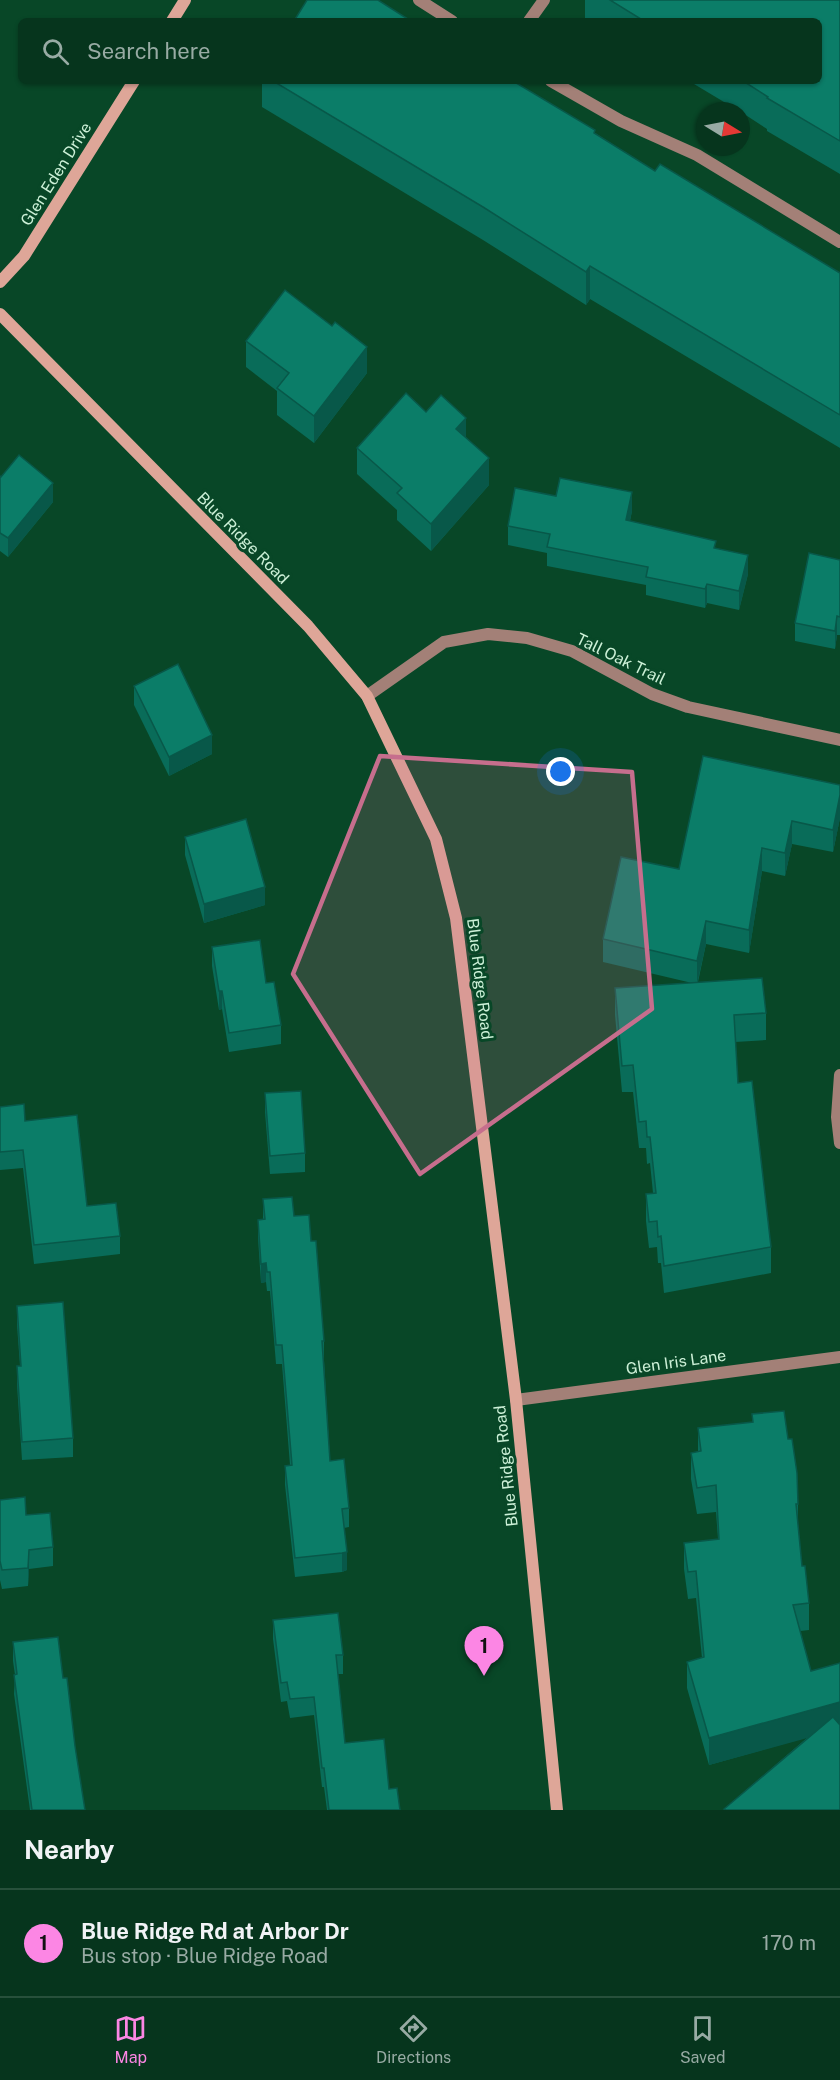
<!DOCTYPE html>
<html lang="en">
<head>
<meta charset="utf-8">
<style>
  :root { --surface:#06351d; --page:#14402a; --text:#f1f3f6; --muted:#98aba4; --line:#27503b; --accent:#fc86e4 }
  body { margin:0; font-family:"Public Sans",sans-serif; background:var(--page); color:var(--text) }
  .compass { position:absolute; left:696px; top:102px; width:54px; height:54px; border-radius:50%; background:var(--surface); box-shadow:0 2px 4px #0004; rotate:100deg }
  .you { position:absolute; left:561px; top:772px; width:21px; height:21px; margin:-15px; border:4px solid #fff; border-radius:50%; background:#1a73e8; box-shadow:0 0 0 9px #1a73e833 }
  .badge { display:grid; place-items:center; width:39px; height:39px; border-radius:50%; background:var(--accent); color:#111; font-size:20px; font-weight:700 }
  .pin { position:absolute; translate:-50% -50px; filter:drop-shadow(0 2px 3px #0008) }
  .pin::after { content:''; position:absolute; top:32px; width:21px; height:18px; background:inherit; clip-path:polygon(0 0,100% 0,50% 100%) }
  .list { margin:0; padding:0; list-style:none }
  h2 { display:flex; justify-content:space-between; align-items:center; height:78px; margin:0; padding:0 24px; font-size:26px }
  h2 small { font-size:20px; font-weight:400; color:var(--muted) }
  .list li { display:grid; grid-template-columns:39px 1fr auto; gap:18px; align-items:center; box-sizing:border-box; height:108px; padding:0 24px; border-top:2px solid var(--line) }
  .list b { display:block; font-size:22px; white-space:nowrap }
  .list p { margin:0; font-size:20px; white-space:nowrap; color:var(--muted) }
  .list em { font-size:20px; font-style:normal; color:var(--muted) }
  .icon { flex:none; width:33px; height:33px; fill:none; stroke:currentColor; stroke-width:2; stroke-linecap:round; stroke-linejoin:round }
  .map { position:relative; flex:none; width:840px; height:1810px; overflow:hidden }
  .search { position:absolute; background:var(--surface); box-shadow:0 2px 4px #0004; left:18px; right:18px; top:18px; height:66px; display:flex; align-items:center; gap:15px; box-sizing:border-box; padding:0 21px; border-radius:9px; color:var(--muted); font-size:22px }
  .sheet { height:186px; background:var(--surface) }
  nav { display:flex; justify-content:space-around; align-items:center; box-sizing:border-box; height:84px; border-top:2px solid var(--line); background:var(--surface); font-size:16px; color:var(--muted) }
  nav a { display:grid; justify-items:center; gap:3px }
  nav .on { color:var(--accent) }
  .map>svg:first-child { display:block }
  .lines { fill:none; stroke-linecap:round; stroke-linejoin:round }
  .minor { stroke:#a38077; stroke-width:12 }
  .secondary { stroke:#dea698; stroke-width:12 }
  .wall { fill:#096c59 }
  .shaded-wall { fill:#085849 }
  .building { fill:#0b7d68; stroke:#085849; stroke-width:1.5 }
  .marked { fill:#c66e8d; fill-opacity:0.2; stroke:#c66e8d; stroke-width:4.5; stroke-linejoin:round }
  .labels { text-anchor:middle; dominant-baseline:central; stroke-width:6; stroke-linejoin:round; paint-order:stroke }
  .street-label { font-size:16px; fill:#ccf0d7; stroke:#084727 }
</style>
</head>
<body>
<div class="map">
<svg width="840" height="1810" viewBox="0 0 840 1810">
  <rect width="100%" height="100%" fill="#084727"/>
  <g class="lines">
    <g class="minor">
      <path d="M419 0 452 21"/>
      <path d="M529 21 544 0"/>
      <path d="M551 81 621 121 697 155 840 242"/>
      <path d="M367 696 444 642 488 634 527 638 572 651 652 694 688 707 840 740"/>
      <path d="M840 1075 837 1117 840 1143"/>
      <path d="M516 1400 840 1357"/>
    </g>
    <g class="secondary">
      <path d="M172 21 185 0"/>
      <path d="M0 282 24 256 134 81"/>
      <path d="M0 314 308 626 367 696 436 839 456 918 516 1400 557 1810"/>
    </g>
  </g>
  <g class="wall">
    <path d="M585 0H840V174L767 131V129L741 112V111H739L689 81H819V21H590L585 18Z"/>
    <path d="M262 81H513L655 171 840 273V448L590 299 586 305 483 240 262 107Z"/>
    <path d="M246 341 367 373 314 443 277 415V391L246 367Z"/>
    <path d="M426 412 466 437 489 485 431 551 397 520V510L357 474V448Z"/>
    <path d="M0 476 53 502 8 557 0 551Z"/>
    <path d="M632 511 630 521 716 548 748 574 739 610 707 603 705 608 646 595V585L547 566V553L508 545V526Z"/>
    <path d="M840 560V635H837L835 649 795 641V623Z"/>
    <path d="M134 686 212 754 169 776 134 705Z"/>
    <path d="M840 785V818L833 852 792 844 785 876 762 871 749 953 706 944 698 982 766 1013V1040L735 1042 738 1083 771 1247V1273L664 1293 661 1263H658L657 1247 649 1248 646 1221V1194L653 1193 650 1163 647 1164 646 1148H639L633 1092H622L615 1015V988L692 983 603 962V939L679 869Z"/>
    <path d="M185 837 265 905 204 923 185 855Z"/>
    <path d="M212 947 266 983 281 1025V1044L229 1052 222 1009 219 1010 212 966Z"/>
    <path d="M265 1093 305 1153V1172L270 1174 265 1112Z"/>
    <path d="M0 1107 25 1121 87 1206 120 1236V1254L34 1264 23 1168 0 1170Z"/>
    <path d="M263 1199 294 1216 311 1241 324 1341V1360L330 1461 349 1508V1527L344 1528 347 1570 342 1572 295 1577 285 1485V1466L290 1465 282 1364H276L270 1291H267L266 1282 261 1283 258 1238V1220L263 1219Z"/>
    <path d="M17 1306 73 1438V1457L22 1460 17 1385V1366H20L17 1325Z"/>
    <path d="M752 1414 798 1504V1530L802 1566 809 1603V1630L800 1631 840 1810H724V1809L808 1737 709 1765 687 1688V1662L702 1658 696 1598 688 1599 684 1569V1543L718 1539 716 1512 697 1514 691 1479V1453L698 1452V1428L752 1423Z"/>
    <path d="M0 1500 26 1515 53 1547V1566L29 1569 28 1586 2 1589 0 1580Z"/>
    <path d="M273 1620 343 1655V1674H338L345 1743 389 1789 400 1810H327L324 1787H322L314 1715 290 1718 287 1701 281 1702 273 1639Z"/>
    <path d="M13 1642 63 1678 85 1810H30L14 1694 15 1675 13 1661Z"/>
  </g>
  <g class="shaded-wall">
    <path d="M590 266V299L586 305V272Z"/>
    <path d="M367 347V373L314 443V416Z"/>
    <path d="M466 418V445L456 429Z"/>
    <path d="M489 458V485L431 551V524Z"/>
    <path d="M53 483V502L8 557V538Z"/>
    <path d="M632 492V511L626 539V520Z"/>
    <path d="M748 555V574L739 610V591Z"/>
    <path d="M707 584V603L705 608V589Z"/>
    <path d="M837 616V635L835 649V631Z"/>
    <path d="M212 735V754L169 776V757Z"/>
    <path d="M840 795V818L833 852V830Z"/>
    <path d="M792 821V844L785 876V853Z"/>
    <path d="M762 848V871L749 953V930Z"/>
    <path d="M265 887V905L204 923V904Z"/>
    <path d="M706 921V944L697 984V961Z"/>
    <path d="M219 991H222V1009L219 1010Z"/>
    <path d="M266 1263V1282L261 1283V1264Z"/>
    <path d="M29 1550V1569L28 1586V1568Z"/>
    <path d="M347 1552V1570L342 1572V1553Z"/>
    <path d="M840 1702V1729L709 1765V1738Z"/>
  </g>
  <g class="building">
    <path d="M307 0H378L411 21H294Z"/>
    <path d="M610 0H840V141L767 98 768 97 743 81H819V21H644Z"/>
    <path d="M273 81H513L595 130 594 133 655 171 660 164 840 273V415L590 266 586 272 483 207Z"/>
    <path d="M285 290 332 326 335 322 367 347 314 416 277 388 289 373 246 341Z"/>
    <path d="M406 393 426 412 441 395 466 418 456 429 489 458 431 524 397 493 402 488 357 448Z"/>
    <path d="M19 455 53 483 8 538 0 533V476L1 477Z"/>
    <path d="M560 478 632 492 626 520 716 541 714 548 748 555 739 591 707 584 705 589 646 577 648 567 547 547 550 534 508 526 515 488 556 496Z"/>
    <path d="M809 553 840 560V617L837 616 835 631 795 623Z"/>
    <path d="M178 664 212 735 169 757 134 686Z"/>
    <path d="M703 756 840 785V795L833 830 792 821 785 853 762 848 749 930 706 921 697 961 603 939 621 857 679 869Z"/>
    <path d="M246 819 265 887 204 904 185 837Z"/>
    <path d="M260 940 266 983 274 982 281 1025 229 1033 222 991H219L212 947Z"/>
    <path d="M762 978 766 1013 734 1015 738 1083 752 1081 771 1247 664 1266 661 1236 658 1237 657 1221 649 1222 646 1194 656 1193 650 1137H647L646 1121 639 1122 633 1065 622 1066 615 988Z"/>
    <path d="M301 1091 305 1153 270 1156 265 1093Z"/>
    <path d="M24 1104 25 1121 77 1115 87 1206 116 1203 120 1236 34 1245 23 1150 0 1152V1107Z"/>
    <path d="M292 1197 294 1216 309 1215 311 1241H316L324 1341H322L330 1461 344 1459 349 1508 342 1509 347 1552 342 1553 295 1558 285 1466 292 1465 282 1345H276L270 1272H267L266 1263 261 1264 258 1220 265 1219 263 1199Z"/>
    <path d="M63 1302 73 1438 22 1442 17 1366H21L17 1306Z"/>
    <path d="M784 1411 788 1439H792L797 1473 798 1504H796L802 1566H805L809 1603 793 1605 811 1671 840 1663V1702L709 1738 687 1662 704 1657 696 1571 688 1572 684 1543 719 1539 716 1485 697 1488 691 1453 701 1451 698 1428 753 1422 752 1414Z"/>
    <path d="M25 1497 26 1515 50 1513 53 1547 29 1550 28 1568 2 1570 0 1561V1500Z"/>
    <path d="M338 1613 343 1655H336L345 1743 384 1739 389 1789 397 1788 400 1810H329L324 1768H322L314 1697 290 1699 287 1682 281 1683 273 1620Z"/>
    <path d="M58 1637 63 1678H67L75 1746 85 1810H32L14 1675 17 1674 13 1642Z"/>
    <path d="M833 1717 840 1725V1810H726L724 1809Z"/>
  </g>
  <path class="marked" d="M380 756 632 772 652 1009 420 1174 293 974Z"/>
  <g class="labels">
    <g class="street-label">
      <text transform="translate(56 174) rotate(-58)">Glen Eden Drive</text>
      <text transform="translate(243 538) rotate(45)">Blue Ridge Road</text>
      <text transform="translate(621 659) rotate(26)">Tall Oak Trail</text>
      <text transform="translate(480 979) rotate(83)">Blue Ridge Road</text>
      <text transform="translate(676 1362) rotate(-8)">Glen Iris Lane</text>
      <text transform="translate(506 1466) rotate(-96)">Blue Ridge Road</text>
    </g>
  </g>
</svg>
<svg class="compass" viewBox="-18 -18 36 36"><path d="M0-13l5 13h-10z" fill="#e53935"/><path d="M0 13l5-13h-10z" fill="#98aba4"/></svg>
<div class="you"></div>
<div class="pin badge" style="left:484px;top:1676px">1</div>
<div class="search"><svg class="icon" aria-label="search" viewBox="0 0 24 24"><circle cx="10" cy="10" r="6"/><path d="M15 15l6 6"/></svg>Search here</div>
</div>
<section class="sheet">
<h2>Nearby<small></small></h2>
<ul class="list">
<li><span class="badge">1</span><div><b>Blue Ridge Rd at Arbor Dr</b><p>Bus stop · Blue Ridge Road</p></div><em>170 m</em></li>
</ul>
</section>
<nav>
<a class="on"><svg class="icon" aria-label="map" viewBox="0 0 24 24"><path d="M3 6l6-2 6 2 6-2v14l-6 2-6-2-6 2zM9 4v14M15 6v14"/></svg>Map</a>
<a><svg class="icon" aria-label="directions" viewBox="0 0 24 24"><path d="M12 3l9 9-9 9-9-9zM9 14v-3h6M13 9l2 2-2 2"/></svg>Directions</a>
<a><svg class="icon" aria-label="saved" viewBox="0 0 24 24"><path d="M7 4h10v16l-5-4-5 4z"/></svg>Saved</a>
</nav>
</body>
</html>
